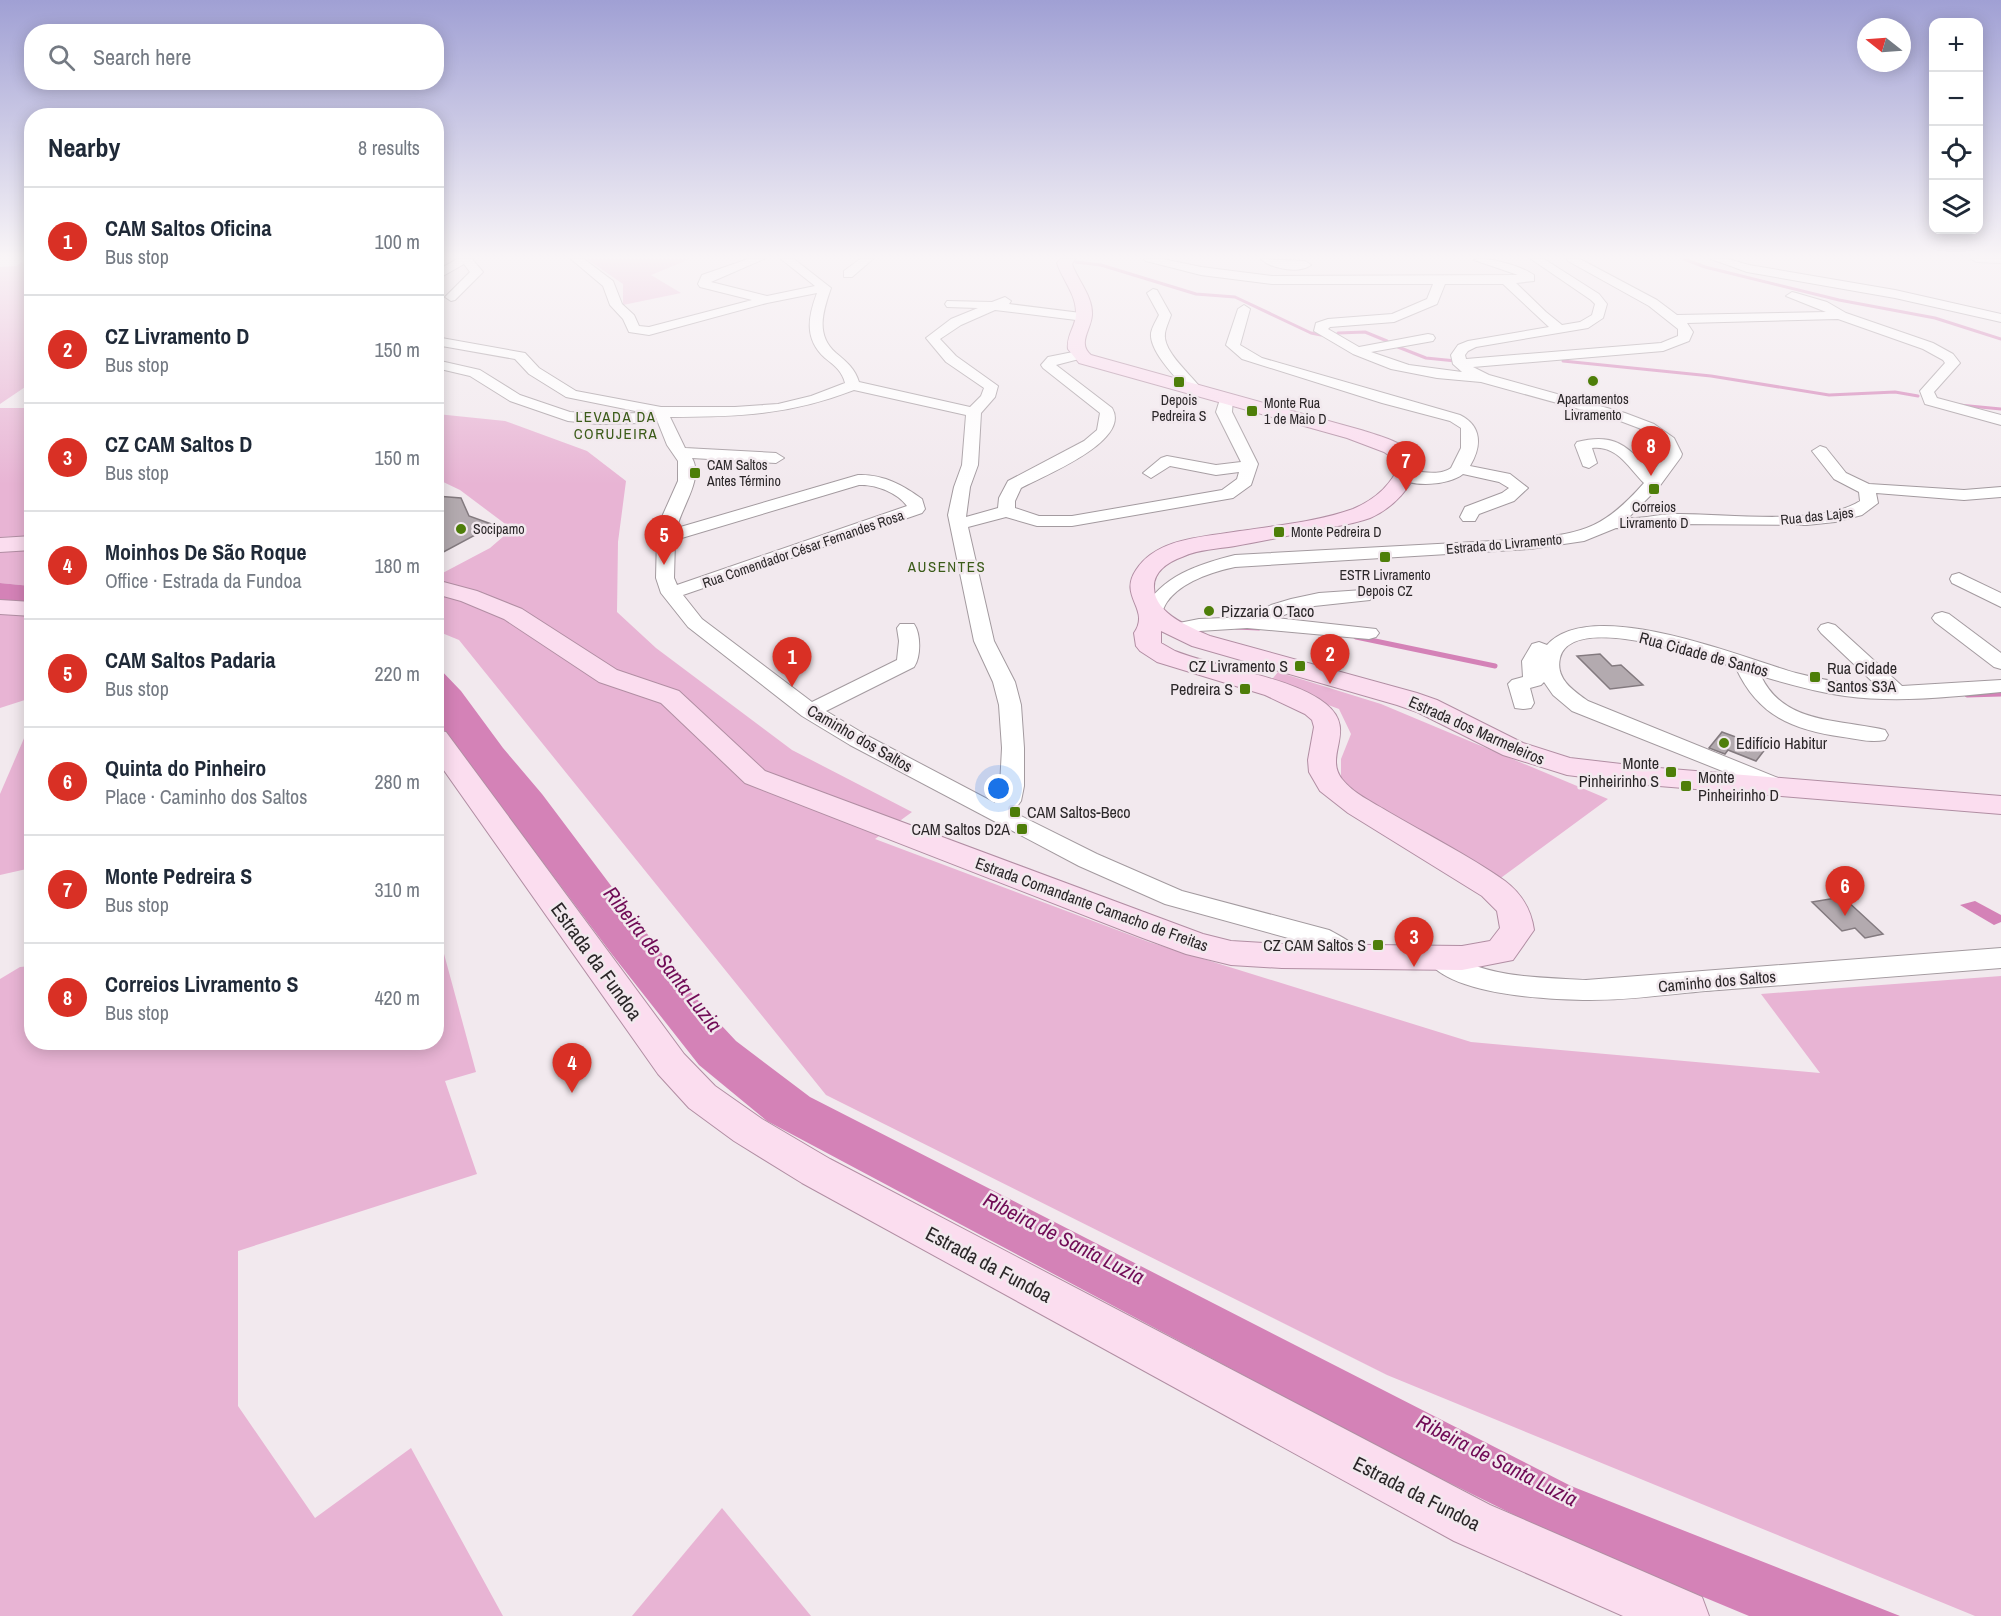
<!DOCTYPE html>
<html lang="en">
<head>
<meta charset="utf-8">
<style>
  :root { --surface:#fff; --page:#f2f2f3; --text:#1f2937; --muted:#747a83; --line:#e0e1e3; --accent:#d93025 }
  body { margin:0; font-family:"Archivo Narrow",sans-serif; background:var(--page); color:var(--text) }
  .controls { position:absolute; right:18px; top:18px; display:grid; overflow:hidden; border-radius:12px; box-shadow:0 3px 15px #0003 }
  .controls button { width:54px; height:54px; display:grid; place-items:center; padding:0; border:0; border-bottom:2px solid var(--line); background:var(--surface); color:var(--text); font:30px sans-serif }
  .compass { position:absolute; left:1857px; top:18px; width:54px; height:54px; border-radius:50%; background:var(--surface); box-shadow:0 3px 15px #0003; rotate:287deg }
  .you { position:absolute; left:999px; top:789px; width:21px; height:21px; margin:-15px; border:4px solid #fff; border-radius:50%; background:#1a73e8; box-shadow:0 0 0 9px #1a73e833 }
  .badge { display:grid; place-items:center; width:39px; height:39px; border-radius:50%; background:var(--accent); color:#fff; font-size:20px; font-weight:700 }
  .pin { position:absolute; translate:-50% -50px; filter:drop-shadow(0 2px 3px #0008) }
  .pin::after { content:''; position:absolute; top:32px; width:21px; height:18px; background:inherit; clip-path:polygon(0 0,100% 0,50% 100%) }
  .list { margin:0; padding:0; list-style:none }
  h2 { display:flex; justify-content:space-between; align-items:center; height:78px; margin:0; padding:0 24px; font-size:26px }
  h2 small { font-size:20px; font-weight:400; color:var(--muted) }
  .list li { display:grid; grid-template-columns:39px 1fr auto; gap:18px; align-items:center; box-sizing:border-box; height:108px; padding:0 24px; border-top:2px solid var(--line) }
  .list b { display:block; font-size:22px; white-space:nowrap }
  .list p { margin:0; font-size:20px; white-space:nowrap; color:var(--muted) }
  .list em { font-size:20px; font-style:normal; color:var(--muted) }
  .icon { flex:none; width:33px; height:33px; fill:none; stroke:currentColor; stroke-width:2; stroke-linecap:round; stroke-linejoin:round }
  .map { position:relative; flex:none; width:2001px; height:1616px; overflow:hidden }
  .search { position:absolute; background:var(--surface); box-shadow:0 3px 15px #0003; left:24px; top:24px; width:420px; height:66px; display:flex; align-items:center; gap:15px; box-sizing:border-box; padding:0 21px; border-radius:24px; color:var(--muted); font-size:22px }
  .panel { position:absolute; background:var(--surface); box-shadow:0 3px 15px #0003; left:24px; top:108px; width:420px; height:942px; border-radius:24px }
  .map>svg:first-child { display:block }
  .green { fill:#e8b4d4 }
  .water { fill:#d482b7 }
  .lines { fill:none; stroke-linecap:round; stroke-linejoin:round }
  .stream-far1 { stroke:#d482b7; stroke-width:3 }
  .stream { stroke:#d482b7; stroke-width:5 }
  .building { fill:#b3aaaf; stroke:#837a7f; stroke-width:1.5 }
  .minor-casing { stroke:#a39a9f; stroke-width:2 }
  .major-casing { stroke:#b18ea3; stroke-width:2 }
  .minor { fill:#fff; fill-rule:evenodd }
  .major { fill:#fbddef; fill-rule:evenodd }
  .poi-dot { fill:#4e7e09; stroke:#f2e9ee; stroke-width:2 }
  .labels { text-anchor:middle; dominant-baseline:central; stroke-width:5; stroke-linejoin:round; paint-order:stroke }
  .far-poi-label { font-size:14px; fill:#2b2729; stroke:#f2e9ee }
  .far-street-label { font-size:14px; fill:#2b2729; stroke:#f2e9ee }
  .far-neighbourhood-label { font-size:15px; letter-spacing:1.5px; fill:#3c5c1a; stroke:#f2e9ee }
  .poi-label { font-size:16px; fill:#2b2729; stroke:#f2e9ee; text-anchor:start }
  .street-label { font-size:16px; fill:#2b2729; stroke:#f2e9ee }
  .near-street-label { font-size:20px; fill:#2b2729; stroke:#f2e9ee }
  .near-water-label { font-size:21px; font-style:italic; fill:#700b56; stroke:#f2e9ee }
</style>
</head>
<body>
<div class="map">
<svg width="2001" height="1616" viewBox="0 0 2001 1616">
  <rect width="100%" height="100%" fill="#f2e9ee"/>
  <g class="green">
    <path d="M27 259H32L31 383 0 404V267L16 266Z"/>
    <path d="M587 259H690L651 275 681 293 623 305V284Z"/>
    <path d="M0 408H31V536L0 537Z"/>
    <path d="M437 414 505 421 587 451 626 481 618 542 617 612 656 648 792 750 912 812 875 839 1149 942 1471 1042 1820 1073 1761 994 2001 976V1616H1975L1387 1375 826 1095 459 640 437 631V576L490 548 512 529 460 490 437 479Z"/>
    <path d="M31 547V586L0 583V549Z"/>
    <path d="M0 614 32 616 31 698 0 708Z"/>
    <path d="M1278 672 1381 704 1608 799 1498 880 1356 795 1341 777V759L1351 734 1339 709 1269 683Z"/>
    <path d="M31 733V868L0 875V794L25 736Z"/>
    <path d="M437 928 476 1072 445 1081 477 1174 238 1251V1406L315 1518 411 1448 503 1616H0V979L20 967 31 966 32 1042 126 1043V1046L151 1042H436Z"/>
    <path d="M722 1508 811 1616H632Z"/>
  </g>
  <g class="water">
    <path d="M0 583 31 586V602L0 600Z"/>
    <path d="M437 666 461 691 503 748 542 794 694 996 736 1041 810 1097 1571 1486 1900 1616H1749L1557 1536 1387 1452 767 1121 699 1065 611 953 437 721Z"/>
    <path d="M1975 901 2001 915V922L1994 925 1960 905Z"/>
  </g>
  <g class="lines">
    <g class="stream-far1">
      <path d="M1684 259 1705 267 1839 300 1935 318 2001 339"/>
      <path d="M1076 262 1101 265 1196 294 1235 297 1311 333 1321 335"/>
      <path d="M1338 333 1365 332 1387 341"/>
      <path d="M1398 347 1426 358 1456 361"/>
      <path d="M1563 361 1711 376 1829 395 1895 392 1918 396"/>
      <path d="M1959 405 2001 409"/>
    </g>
    <g class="stream">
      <path d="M1237 627 1259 628"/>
      <path d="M1356 637 1495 666"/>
      <path d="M1967 695 2001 694"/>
    </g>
  </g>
  <g class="building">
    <path d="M436 496 461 498 469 516 494 525 436 556Z"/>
    <path d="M1600 654 1612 666 1621 665 1643 685 1610 689 1577 656Z"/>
    <path d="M1722 732 1766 748 1756 761 1728 750 1725 754 1709 748Z"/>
    <path d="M1842 897 1845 899 1883 934 1865 938 1855 928 1842 931 1812 902Z"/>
  </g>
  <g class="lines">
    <g class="minor-casing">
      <g id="minor">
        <path d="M457 259H472L483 272 455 300 451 301 445 297 470 272 464 264 436 280V271Z"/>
        <path d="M571 259H584L613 281 622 304 634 315 639 326 649 327 752 300 700 287 698 284 702 275 748 259H764L711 282 767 296 815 286 781 259H794L831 288C823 311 815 335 836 353 847 362 855 369 859 382L970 407 981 396 984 388 946 362 926 338 951 319 978 308 947 307 945 304 947 301 992 302 1005 297 1011 301 1009 304 1089 314 1090 317 1084 321 995 310 961 325 940 339 956 356 998 386 995 397 981 413 978 465 970 487 966 517 998 508 999 498 1008 481 1084 441 1097 430 1100 413 1043 368 1041 365 1048 357 1078 351 1083 352 1085 355 1083 358 1056 365 1112 408C1132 441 1043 476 1021 488L1015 501V508L1039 516H1072L1222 490 1237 479 1239 472 1216 475 1170 466 1151 478 1143 473 1161 458 1167 456 1216 465 1241 462 1216 412 1221 396H1231L1233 399 1232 412 1258 464 1251 485 1233 498 1072 526H1037L1006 517 968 527 994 641 1015 682 1021 705 1024 748V786L1021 801 1013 812 1097 854 1182 891 1329 930C1342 937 1355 943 1363 956L1359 963C1340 969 1327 952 1310 944L1165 904 1079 866 850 745 802 716 688 627 661 593 656 578 657 537 661 519 678 481V461L667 445 655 415 566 397 529 374 515 359 436 345V337L525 353 539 368 576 391 661 407H735L778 404 811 396 845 383C842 371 835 366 825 358 804 339 808 317 817 293L767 303 649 335 629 332 623 319 610 305 603 286ZM854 390 966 415 962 465 954 487 948 515 974 641 993 682 999 705 1002 748 1000 786 995 803 866 735 826 711 914 667C921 657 921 634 914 624H900L897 628 899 641 897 660 812 702 702 619 683 595 922 513 925 509 922 499C903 485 883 474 858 475L677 528C681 507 704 479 692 458L776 463 784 458 776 453 685 448 670 417C739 417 789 415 854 390ZM859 485C876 484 898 493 907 506L677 585 674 578 675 540Z"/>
        <path d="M860 259H873L852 277H844V271Z"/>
        <path d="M1144 259H1163L1201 267 1272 276 1518 275 1474 260C1487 256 1521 266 1534 275V281L1516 283 1546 312 1562 325 1580 322 1592 315 1595 304 1591 300 1531 259H1544L1599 294 1607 304 1603 318 1588 328 1476 347 1468 351 1465 355 1466 359 1661 343 1678 336V329L1649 306 1568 261 1567 259H1580L1657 300 1677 315 1826 312 1786 296 1792 292 1796 293 1827 302 1846 313 1933 343 1953 354 1960 363 1934 392 1937 398 2001 415V425L1925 404 1920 391 1945 363 1943 360 1923 349 1838 319 1687 323 1693 332 1689 341 1663 351 1473 367 1489 375 1625 413 1654 424 1674 438 1682 454 1681 457 1659 487 1628 518C1644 519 1659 514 1674 514 1723 513 1819 527 1860 501L1859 492 1834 479 1812 451 1820 446 1826 448 1846 473 1869 484 1964 490 2001 487V497L1964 500 1876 493 1878 503 1862 515 1835 522 1807 525 1672 524 1640 529 1616 528 1584 541 1530 549 1235 567C1212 572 1181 582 1167 602 1164 606 1163 611 1160 615H1146L1143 611C1161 576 1199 564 1235 555L1530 539C1586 533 1606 526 1644 483 1628 467 1617 445 1592 448L1597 463 1589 468 1583 466 1575 445 1577 442C1616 432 1628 447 1652 473L1666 454 1661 443 1644 430 1615 419 1481 382 1437 378 1391 369 1353 354 1314 331 1316 323 1328 319 1392 314 1427 299 1433 284H1272L1201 275 1146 261ZM1445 284H1503L1549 327 1468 341 1458 345 1451 355 1453 364 1462 372 1409 365 1371 352 1433 341 1435 338 1433 335 1428 334 1359 347 1328 329 1330 327 1394 322 1437 304Z"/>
        <path d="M1261 259 1305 261 1311 265C1299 274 1271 269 1261 259Z"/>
        <path d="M1711 259H1728L1749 265 1895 290 2001 314V322L1895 298 1747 272Z"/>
        <path d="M1971 259H2001V263L1977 262Z"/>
        <path d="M1153 289 1157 290 1171 315C1169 321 1166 327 1165 333 1162 352 1193 376 1203 391L1201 394H1191C1179 381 1149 352 1151 333 1152 327 1156 321 1159 315L1147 293Z"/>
        <path d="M1244 305 1250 309 1240 345 1262 358 1460 415C1482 426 1482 446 1470 466L1510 474 1528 488 1514 501 1479 514 1475 521H1463L1460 517 1465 507 1502 493 1509 488 1499 482 1463 474C1450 485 1409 489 1397 475 1407 464 1434 480 1451 468L1461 448V428L1450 421 1382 403 1242 359 1226 345 1238 309Z"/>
        <path d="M436 360 480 370 520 395 570 412 598 414 642 413 650 418 642 423 598 424 568 421 510 401 470 376 436 368Z"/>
        <path d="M1959 573 2001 593V607L1952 583 1950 579 1952 575Z"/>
        <path d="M1363 590 1370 592 1373 596 1370 600 1305 607 1276 618 1376 629 1379 633 1376 637 1369 639 1247 628 1199 631 1176 635 1169 633 1166 629 1169 625 1199 619 1250 617 1271 605 1291 599 1319 593Z"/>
        <path d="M1942 612 1949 614 2001 653V669L1994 667 1935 622 1932 618 1935 614Z"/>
        <path d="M1828 623 1835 625 1902 686 2001 680V692C1950 697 1897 703 1845 696 1817 692 1788 684 1761 676 1784 725 1841 719 1885 730L1888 735 1885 740C1871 743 1857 739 1843 737 1793 730 1758 716 1736 668 1708 658 1571 611 1560 658 1555 679 1574 691 1588 701L1788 782 1792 787 1788 792 1780 794 1572 711 1553 695 1544 682 1541 685 1530 688 1534 703 1531 708 1523 709 1515 708 1508 684 1512 680 1523 677 1522 661 1532 644 1539 642 1547 645C1592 595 1742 658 1796 673 1823 680 1849 685 1877 686L1821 633 1818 629 1821 625Z"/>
        <path d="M1439 947C1453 951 1462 961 1476 966 1510 978 1550 978 1586 980L2001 948V968C1907 975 1813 983 1719 990 1675 993 1628 1001 1583 1000 1543 999 1447 995 1425 957L1429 950Z"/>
      </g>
    </g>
    <g class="major-casing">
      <g id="major">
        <path d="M1060 259H1075L1072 264 1074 269C1080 283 1093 298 1092 315 1091 330 1077 343 1091 355L1361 430C1382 437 1407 442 1420 462 1413 487 1393 508 1370 518 1354 524 1337 526 1321 529 1292 535 1264 541 1235 546 1218 549 1199 549 1182 557 1168 562 1153 572 1154 588 1155 614 1190 627 1210 636L1417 693 1437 700 1523 743 1570 758 1647 767 2001 796V814L1647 785 1567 775 1503 755 1417 712 1397 705 1192 646 1161 631V643L1175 651C1217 668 1293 677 1326 704 1358 730 1323 755 1342 779 1353 793 1372 802 1387 811 1426 834 1468 855 1505 881 1522 894 1531 909 1534 930L1513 960 1462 970 1282 968 1231 965 1186 954 1140 937 745 783 661 703 599 682 504 619 461 601 436 594V580L477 591 522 609 617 670 679 691 765 771 1203 934 1231 941 1282 944 1462 946 1490 941 1500 928 1497 911 1482 896 1348 813 1320 791 1309 772 1308 760 1314 727 1312 720 1305 714 1265 695 1157 662 1140 651 1136 646 1134 633C1151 609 1118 597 1136 570 1157 537 1206 537 1240 531 1275 526 1320 521 1353 509 1374 500 1392 485 1400 463L1384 452 1347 438 1079 363 1068 349C1066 335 1077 325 1076 312 1076 294 1062 279 1057 263Z"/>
        <path d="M32 536V550L0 552V538Z"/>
        <path d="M0 600 32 602V616L0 614Z"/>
        <path d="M436 730 446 732 684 1054 715 1086 762 1119 830 1159 1490 1505 1702 1597 1709 1616H1623L1454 1541 802 1183 734 1141 689 1108 658 1074 436 759Z"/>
      </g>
    </g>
    <use href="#minor" class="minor"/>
    <use href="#major" class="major"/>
  </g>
  <linearGradient id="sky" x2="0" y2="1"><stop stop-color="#a0a0d4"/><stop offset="0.53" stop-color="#f9f5f7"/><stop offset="1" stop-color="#f9f5f7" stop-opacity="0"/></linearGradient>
  <rect width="2001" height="485" fill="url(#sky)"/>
  <g class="poi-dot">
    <circle cx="1593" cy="381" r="6"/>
    <rect x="1173" y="376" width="12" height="12" rx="3"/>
    <rect x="1246" y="405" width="12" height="12" rx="3"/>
    <rect x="689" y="467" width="12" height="12" rx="3"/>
    <rect x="1648" y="483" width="12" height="12" rx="3"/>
    <circle cx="461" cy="529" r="6"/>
    <rect x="1273" y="526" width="12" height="12" rx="3"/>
    <rect x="1379" y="551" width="12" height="12" rx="3"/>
    <circle cx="1209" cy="611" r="6"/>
    <rect x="1294" y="660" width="12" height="12" rx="3"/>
    <rect x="1809" y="671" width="12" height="12" rx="3"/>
    <rect x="1239" y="683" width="12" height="12" rx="3"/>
    <circle cx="1724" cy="743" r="6"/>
    <rect x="1665" y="766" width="12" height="12" rx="3"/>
    <rect x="1680" y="780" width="12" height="12" rx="3"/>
    <rect x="1009" y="806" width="12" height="12" rx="3"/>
    <rect x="1016" y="823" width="12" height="12" rx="3"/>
    <rect x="1372" y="939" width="12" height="12" rx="3"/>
  </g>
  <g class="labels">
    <g class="far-poi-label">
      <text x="1593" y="399">Apartamentos<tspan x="1593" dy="16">Livramento</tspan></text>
      <text x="1179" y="400">Depois<tspan x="1179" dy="16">Pedreira S</tspan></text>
      <text x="1264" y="403" text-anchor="start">Monte Rua<tspan x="1264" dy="16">1 de Maio D</tspan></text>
      <text x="707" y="465" text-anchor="start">CAM Saltos<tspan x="707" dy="16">Antes Término</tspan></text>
      <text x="1654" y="507">Correios<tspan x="1654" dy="16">Livramento D</tspan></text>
      <text x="473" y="529" text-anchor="start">Socipamo</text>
      <text x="1291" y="532" text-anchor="start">Monte Pedreira D</text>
      <text x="1385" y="575">ESTR Livramento<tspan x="1385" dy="16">Depois CZ</tspan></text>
    </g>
    <g class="far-street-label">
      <text transform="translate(1817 516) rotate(-6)">Rua das Lajes</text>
      <text transform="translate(1504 544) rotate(-5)">Estrada do Livramento</text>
      <text transform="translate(803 549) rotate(-19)">Rua Comendador César Fernandes Rosa</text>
    </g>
    <g class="far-neighbourhood-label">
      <text x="616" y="416">LEVADA DA<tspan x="616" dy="17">CORUJEIRA</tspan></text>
      <text x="947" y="566">AUSENTES</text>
    </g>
    <g class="poi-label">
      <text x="1221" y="611">Pizzaria O Taco</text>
      <text x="1288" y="666" text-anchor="end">CZ Livramento S</text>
      <text x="1827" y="668">Rua Cidade<tspan x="1827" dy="18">Santos S3A</tspan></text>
      <text x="1233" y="689" text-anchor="end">Pedreira S</text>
      <text x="1736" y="743">Edifício Habitur</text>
      <text x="1659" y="763" text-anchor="end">Monte<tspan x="1659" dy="18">Pinheirinho S</tspan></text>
      <text x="1698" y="777">Monte<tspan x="1698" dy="18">Pinheirinho D</tspan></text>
      <text x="1027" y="812">CAM Saltos-Beco</text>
      <text x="1010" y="829" text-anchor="end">CAM Saltos D2A</text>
      <text x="1366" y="945" text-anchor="end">CZ CAM Saltos S</text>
    </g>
    <g class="street-label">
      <text transform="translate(1704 654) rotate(15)">Rua Cidade de Santos</text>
      <text transform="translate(1477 730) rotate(24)">Estrada dos Marmeleiros</text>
      <text transform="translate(860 738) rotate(30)">Caminho dos Saltos</text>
      <text transform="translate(1092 904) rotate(20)">Estrada Comandante Camacho de Freitas</text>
      <text transform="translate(1717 981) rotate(-5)">Caminho dos Saltos</text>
    </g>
    <g class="near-street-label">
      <text transform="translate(597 961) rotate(54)">Estrada da Fundoa</text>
      <text transform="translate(989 1264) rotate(28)">Estrada da Fundoa</text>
      <text transform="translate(1417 1493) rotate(27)">Estrada da Fundoa</text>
    </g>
    <g class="near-water-label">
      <text transform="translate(663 959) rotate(52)">Ribeira de Santa Luzia</text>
      <text transform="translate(1064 1238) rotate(27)">Ribeira de Santa Luzia</text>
      <text transform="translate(1497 1460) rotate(27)">Ribeira de Santa Luzia</text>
    </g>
  </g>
</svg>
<div class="controls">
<button>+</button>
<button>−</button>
<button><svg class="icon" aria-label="locate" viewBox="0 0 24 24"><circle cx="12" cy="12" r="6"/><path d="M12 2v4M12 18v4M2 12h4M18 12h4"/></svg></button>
<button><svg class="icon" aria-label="layers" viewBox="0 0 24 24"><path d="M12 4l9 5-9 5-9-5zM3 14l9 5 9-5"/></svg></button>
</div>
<svg class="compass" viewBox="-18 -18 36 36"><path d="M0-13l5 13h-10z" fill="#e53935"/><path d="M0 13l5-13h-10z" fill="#747a83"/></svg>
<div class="you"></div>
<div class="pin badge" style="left:792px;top:687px">1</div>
<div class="pin badge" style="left:1330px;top:684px">2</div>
<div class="pin badge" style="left:1414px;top:967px">3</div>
<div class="pin badge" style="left:572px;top:1093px">4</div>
<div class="pin badge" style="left:664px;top:565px">5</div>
<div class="pin badge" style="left:1845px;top:916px">6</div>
<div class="pin badge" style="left:1406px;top:491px">7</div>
<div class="pin badge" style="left:1651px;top:476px">8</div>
<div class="search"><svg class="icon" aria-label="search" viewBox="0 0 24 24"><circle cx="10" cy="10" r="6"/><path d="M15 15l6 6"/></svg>Search here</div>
<section class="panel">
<h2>Nearby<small>8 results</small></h2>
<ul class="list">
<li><span class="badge">1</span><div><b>CAM Saltos Oficina</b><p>Bus stop</p></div><em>100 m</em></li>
<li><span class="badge">2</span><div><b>CZ Livramento D</b><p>Bus stop</p></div><em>150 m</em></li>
<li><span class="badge">3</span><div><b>CZ CAM Saltos D</b><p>Bus stop</p></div><em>150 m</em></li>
<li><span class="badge">4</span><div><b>Moinhos De São Roque</b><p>Office · Estrada da Fundoa</p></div><em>180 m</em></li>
<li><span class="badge">5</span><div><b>CAM Saltos Padaria</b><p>Bus stop</p></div><em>220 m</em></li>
<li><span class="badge">6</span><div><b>Quinta do Pinheiro</b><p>Place · Caminho dos Saltos</p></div><em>280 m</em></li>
<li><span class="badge">7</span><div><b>Monte Pedreira S</b><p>Bus stop</p></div><em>310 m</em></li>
<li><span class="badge">8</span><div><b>Correios Livramento S</b><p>Bus stop</p></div><em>420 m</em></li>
</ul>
</section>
</div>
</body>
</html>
